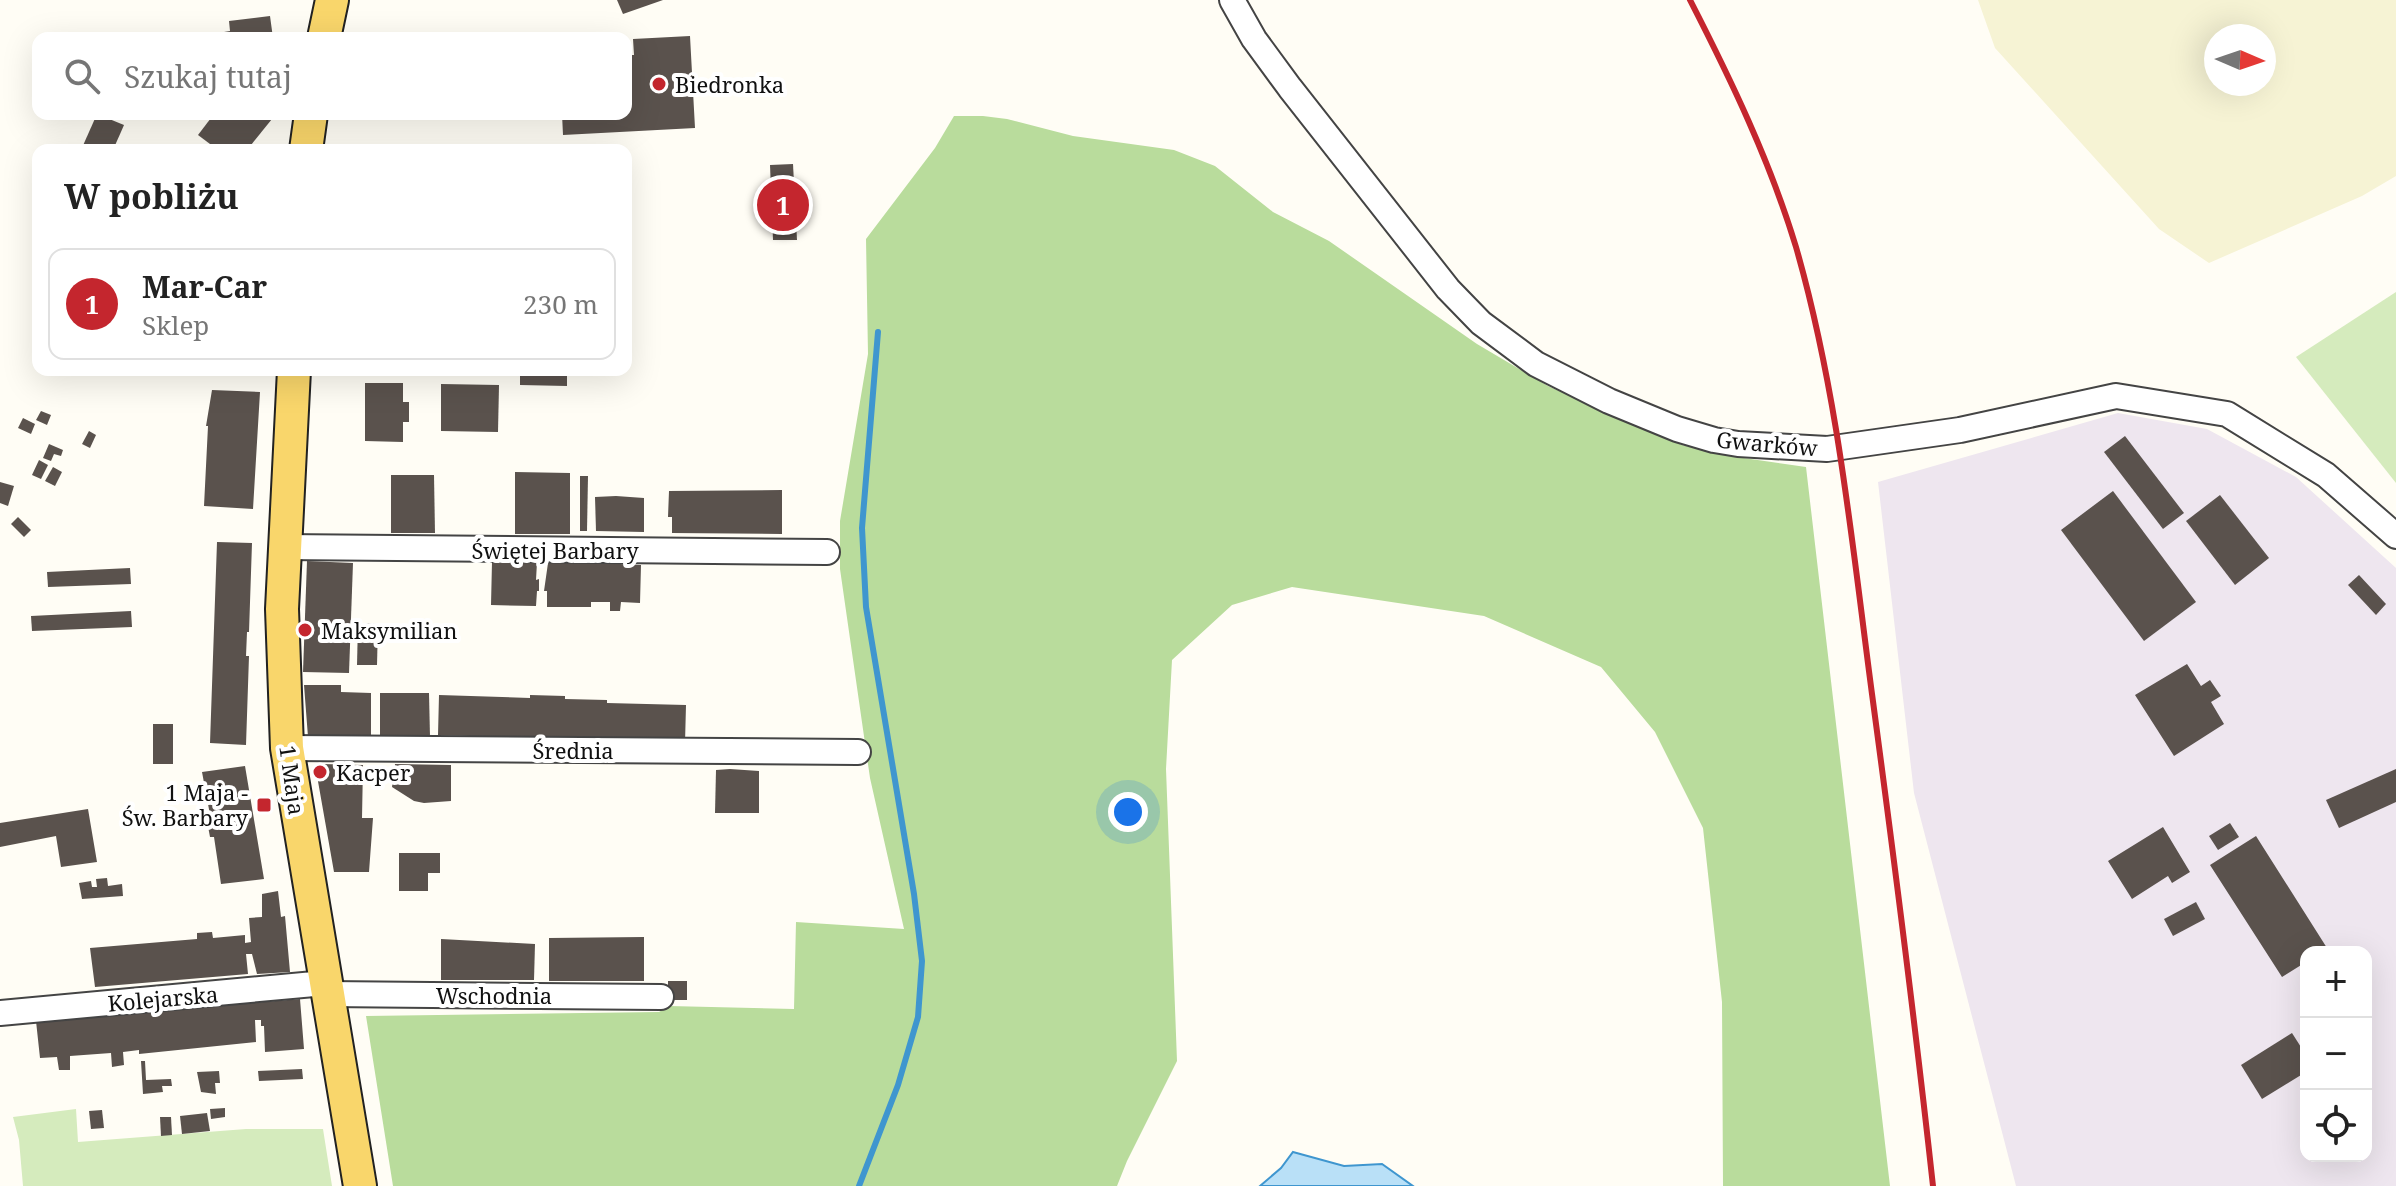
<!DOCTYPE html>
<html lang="pl">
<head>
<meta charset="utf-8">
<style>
  :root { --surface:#fff; --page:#f6f6f6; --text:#222; --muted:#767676; --line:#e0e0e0; --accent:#c4262e }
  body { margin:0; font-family:"Noto Serif",serif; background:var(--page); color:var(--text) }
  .controls { position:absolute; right:24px; bottom:24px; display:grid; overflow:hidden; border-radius:16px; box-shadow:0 8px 32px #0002 }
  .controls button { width:72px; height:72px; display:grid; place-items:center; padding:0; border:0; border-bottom:2px solid var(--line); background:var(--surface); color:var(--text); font:40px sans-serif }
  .compass { position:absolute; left:2204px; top:24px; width:72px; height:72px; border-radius:50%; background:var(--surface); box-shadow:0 8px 32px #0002; rotate:92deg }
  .you { position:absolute; left:1128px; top:812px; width:28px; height:28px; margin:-20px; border:6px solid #fff; border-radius:50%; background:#1a73e8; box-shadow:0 0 0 12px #1a73e833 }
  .badge { display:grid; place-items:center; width:52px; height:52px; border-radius:50%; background:var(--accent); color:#fff; font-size:26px; font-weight:700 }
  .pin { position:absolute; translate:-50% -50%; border:4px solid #fff; box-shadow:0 2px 8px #0006 }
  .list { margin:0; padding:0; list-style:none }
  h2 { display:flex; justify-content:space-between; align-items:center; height:104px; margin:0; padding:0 32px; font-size:34px }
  h2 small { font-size:26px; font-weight:400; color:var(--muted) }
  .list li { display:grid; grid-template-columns:52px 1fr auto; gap:24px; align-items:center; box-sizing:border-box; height:112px; margin:0 16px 16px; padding:0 16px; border:2px solid var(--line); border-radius:16px }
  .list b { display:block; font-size:30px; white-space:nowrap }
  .list p { margin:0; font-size:26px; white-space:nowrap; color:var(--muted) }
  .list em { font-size:26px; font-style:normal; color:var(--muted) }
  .icon { flex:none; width:44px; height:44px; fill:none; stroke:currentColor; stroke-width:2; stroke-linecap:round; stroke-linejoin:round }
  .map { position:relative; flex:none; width:2396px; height:1186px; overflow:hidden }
  .search { position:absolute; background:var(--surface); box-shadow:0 8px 32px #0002; left:32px; top:32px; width:600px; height:88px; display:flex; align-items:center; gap:20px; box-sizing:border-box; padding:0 28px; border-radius:16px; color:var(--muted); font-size:30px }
  .panel { position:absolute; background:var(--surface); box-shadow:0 8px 32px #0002; left:32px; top:144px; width:600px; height:232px; border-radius:16px }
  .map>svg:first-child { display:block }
  .industrial { fill:#eee6ef; fill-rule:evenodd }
  .farmland { fill:#f6f3d4; fill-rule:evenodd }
  .green { fill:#d5ebbd }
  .forest { fill:#b9dc9c }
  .water { fill:#b9e0f7; stroke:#3f96cf; stroke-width:2 }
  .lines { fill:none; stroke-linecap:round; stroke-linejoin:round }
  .stream { stroke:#3f96cf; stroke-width:6 }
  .building { fill:#5a524d }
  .minor-casing { stroke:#444; stroke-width:28 }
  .major-casing { stroke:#222; stroke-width:36 }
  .minor { stroke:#fff; stroke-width:24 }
  .major { stroke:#f9d66b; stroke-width:32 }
  .rail { stroke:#c4262e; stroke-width:6 }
  .poi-dot { fill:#c4262e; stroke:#fff; stroke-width:3 }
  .labels { text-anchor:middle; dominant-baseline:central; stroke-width:8; stroke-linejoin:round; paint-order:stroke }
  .poi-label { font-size:22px; fill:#111; stroke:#fff; text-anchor:start }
  .street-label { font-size:22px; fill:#111; stroke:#fff }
</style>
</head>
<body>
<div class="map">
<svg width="2396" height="1186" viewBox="0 0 2396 1186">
  <rect width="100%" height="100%" fill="#fffdf5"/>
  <path class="industrial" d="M2118 413 2207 429 2296 477 2396 568V1186H2016L1914 793 1878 482ZM2306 952H2366V1156H2306Z"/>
  <path class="farmland" d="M1978 0H2396V176L2362 196 2209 263 2159 229 1995 48ZM2216 36H2264V84H2216Z"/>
  <g class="green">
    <path d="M2396 292V483L2296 357Z"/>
    <path d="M76 1109 78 1142 246 1129H323L332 1186H23L19 1140 13 1117Z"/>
  </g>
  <path class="forest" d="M954 116H983L1007 119 1073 136 1174 150 1215 166 1273 212 1329 241 1477 344 1548 386 1682 445 1737 457 1806 467 1890 1186H1723L1722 1002 1703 828 1655 732 1601 667 1484 616 1292 587 1232 605 1172 660 1166 769 1177 1061 1127 1161 1117 1186H393L366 1016 659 1012 669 1006 794 1009 796 922 904 929 870 778 840 569V521L868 354 866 239 935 148Z"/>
  <path class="water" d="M1293 1152 1344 1166 1382 1164 1413 1186H1260L1281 1168Z"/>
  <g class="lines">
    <path class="stream" d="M859 1186 898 1085 918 1017 922 961 914 894 866 607 862 528 878 332"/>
  </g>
  <g class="building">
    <path d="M617 0H663L623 14Z"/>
    <path d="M270 16 273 38H212V34L230 31 229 21Z"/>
    <path d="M690 36 695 128 563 135 562 114H626V55H634L633 39Z"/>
    <path d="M97 114 124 125 113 150H81Z"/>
    <path d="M214 114H276L247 150H218L198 135Z"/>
    <path d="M793 164 797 240H773L770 165Z"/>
    <path d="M520 370H567V386L520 385Z"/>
    <path d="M365 383H403V402H409V422H403V442L365 441Z"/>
    <path d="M441 384 499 385 498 432 441 431Z"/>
    <path d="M212 390 260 392 253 509 204 506 208 426H206Z"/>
    <path d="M41 411 51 415 47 425 36 420Z"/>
    <path d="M23 418 35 424 31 434 18 428Z"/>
    <path d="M89 431 96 435 90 448 82 444Z"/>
    <path d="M2125 436 2184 513 2163 529 2104 452Z"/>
    <path d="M49 444 63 450 61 456 54 454 51 461 43 458Z"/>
    <path d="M39 460 48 465 41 479 32 475Z"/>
    <path d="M53 467 62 472 55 486 45 481Z"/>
    <path d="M515 472 570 473V534H515Z"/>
    <path d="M391 475H434L435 533H391Z"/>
    <path d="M580 476H588L587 531H580Z"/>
    <path d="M0 482 14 486 8 506 0 503Z"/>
    <path d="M782 490V534L672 533V517H668L669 491Z"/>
    <path d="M2113 491 2196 602 2144 641 2061 530Z"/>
    <path d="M2220 495 2269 558 2235 585 2186 521Z"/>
    <path d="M616 496 644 498V532L596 531 595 497Z"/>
    <path d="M18 517 31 530 24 537 11 524Z"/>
    <path d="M217 542 252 543 249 632H247L246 656H249L246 745 210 743Z"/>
    <path d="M307 561 353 563 349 673 303 672Z"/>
    <path d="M492 562H537L536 580 539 579V591H537L536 606 491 605Z"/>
    <path d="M578 562 641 565 640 603 621 602 620 611H610V602H591V607H547V591H544L548 563Z"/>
    <path d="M130 568 131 584 48 587 47 572Z"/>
    <path d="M2359 575 2386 604 2376 615 2348 585Z"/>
    <path d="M131 611 132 627 32 631 31 616Z"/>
    <path d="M358 623 378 624 377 665H357Z"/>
    <path d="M2187 664 2201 686 2210 680 2221 696 2211 702 2224 724 2174 756 2135 695Z"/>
    <path d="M304 685H341V692L371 693V738L308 737Z"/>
    <path d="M380 693H429L430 737H380Z"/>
    <path d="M439 695 530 698V695L565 696V699L607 700V703L686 705 685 743 438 735Z"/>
    <rect x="153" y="724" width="20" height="40"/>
    <path d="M321 764 363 765 362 818H373L369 872H334L316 770Z"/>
    <path d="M395 764 451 765V801L424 803 414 801 392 787Z"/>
    <path d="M245 766 264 879 221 884 214 837H210L207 821 211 820 202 772Z"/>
    <path d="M730 769 759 771V813H715L716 770Z"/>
    <path d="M2396 769V802L2339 828 2326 800Z"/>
    <path d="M88 809 97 862 61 867 56 836 0 847V823Z"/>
    <path d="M2230 823 2239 837 2218 850 2209 836Z"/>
    <path d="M2163 827 2190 872 2172 883 2168 876 2132 899 2108 861Z"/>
    <path d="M2256 836 2327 948 2321 952H2306V962L2282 977 2210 865Z"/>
    <path d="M399 853H440V873H428V891H399Z"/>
    <path d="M107 878 108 886 122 884 123 896 82 899 79 883 91 881 92 887H97L96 879Z"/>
    <path d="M278 891 281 917 285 916 290 972 257 974 252 954H246L248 974 95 987 90 948 197 939V933L212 932 213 938 245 935V943L251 942 249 918 262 917V894Z"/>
    <path d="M2196 902 2205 919 2173 936 2164 919Z"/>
    <path d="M644 937V981H549V938Z"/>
    <path d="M441 939 535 944 534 980H441Z"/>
    <rect x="668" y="981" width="19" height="19"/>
    <path d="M300 999 304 1049 265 1052 264 1026H261V1020H255L256 1042 139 1054V1050L123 1052 124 1065 112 1067 111 1053 70 1056V1070H59L57 1057 40 1058 36 1021Z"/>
    <path d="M2292 1033 2306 1055V1072L2262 1099 2241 1065Z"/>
    <path d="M141 1061H145L146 1080 171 1079 172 1086H162L163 1092 143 1094Z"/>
    <path d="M302 1069 303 1079 259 1081 258 1071Z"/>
    <path d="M219 1071 220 1083H215L216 1094 201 1092 197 1072Z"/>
    <path d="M225 1108V1117L211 1119 210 1109Z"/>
    <path d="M102 1110 104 1128 91 1129 89 1111Z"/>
    <path d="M207 1113 210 1131 182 1134 180 1116Z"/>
    <path d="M160 1117H171L172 1135 161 1136Z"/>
  </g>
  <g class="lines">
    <g class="minor-casing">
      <g id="minor">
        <path d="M1232 0 1254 39 1290 88 1448 289 1481 323 1536 364 1609 401 1677 429 1714 440 1738 444 1827 449 1960 430 2116 396 2227 414 2326 475 2396 536"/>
        <path d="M283 547 827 552"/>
        <path d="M287 748 858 752"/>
        <path d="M327 994 661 997"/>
        <path d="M0 1013 325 983"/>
      </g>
    </g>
    <g class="major-casing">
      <g id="major">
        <path d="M324 38 332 0"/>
        <path d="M306 150 311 114"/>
        <path d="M294 370 282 609 287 748 360 1186"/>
      </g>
    </g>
    <use href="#minor" class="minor"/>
    <use href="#major" class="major"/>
    <path class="rail" d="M1690 0C1731 80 1770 161 1796 247 1838 393 1852 544 1872 694 1894 858 1915 1022 1933 1186"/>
  </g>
  <g class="poi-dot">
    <circle cx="659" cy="84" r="8"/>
    <circle cx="305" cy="630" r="8"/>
    <circle cx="320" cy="772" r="8"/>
    <rect x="256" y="797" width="16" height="16" rx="4"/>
  </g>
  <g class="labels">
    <g class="poi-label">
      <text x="675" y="84">Biedronka</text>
      <text x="321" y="630">Maksymilian</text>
      <text x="336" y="772">Kacper</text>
      <text x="248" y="792" text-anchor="end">1 Maja -<tspan x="248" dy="25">Św. Barbary</tspan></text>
    </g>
    <g class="street-label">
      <text transform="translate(1767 443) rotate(5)">Gwarków</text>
      <text x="555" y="550">Świętej Barbary</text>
      <text x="573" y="750">Średnia</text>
      <text transform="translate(293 780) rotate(82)">1 Maja</text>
      <text x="494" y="995">Wschodnia</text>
      <text transform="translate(163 998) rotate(-5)">Kolejarska</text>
    </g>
  </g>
</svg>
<div class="controls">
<button>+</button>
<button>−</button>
<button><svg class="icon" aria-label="locate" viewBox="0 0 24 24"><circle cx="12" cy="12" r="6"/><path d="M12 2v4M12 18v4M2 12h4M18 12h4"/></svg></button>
</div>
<svg class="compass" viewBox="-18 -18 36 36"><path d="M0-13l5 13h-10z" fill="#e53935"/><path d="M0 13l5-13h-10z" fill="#767676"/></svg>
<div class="you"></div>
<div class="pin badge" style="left:783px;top:205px">1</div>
<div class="search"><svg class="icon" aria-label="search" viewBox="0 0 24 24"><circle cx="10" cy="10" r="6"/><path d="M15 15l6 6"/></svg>Szukaj tutaj</div>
<section class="panel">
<h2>W pobliżu<small></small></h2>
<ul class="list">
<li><span class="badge">1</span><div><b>Mar-Car</b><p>Sklep</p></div><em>230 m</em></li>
</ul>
</section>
</div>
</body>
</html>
